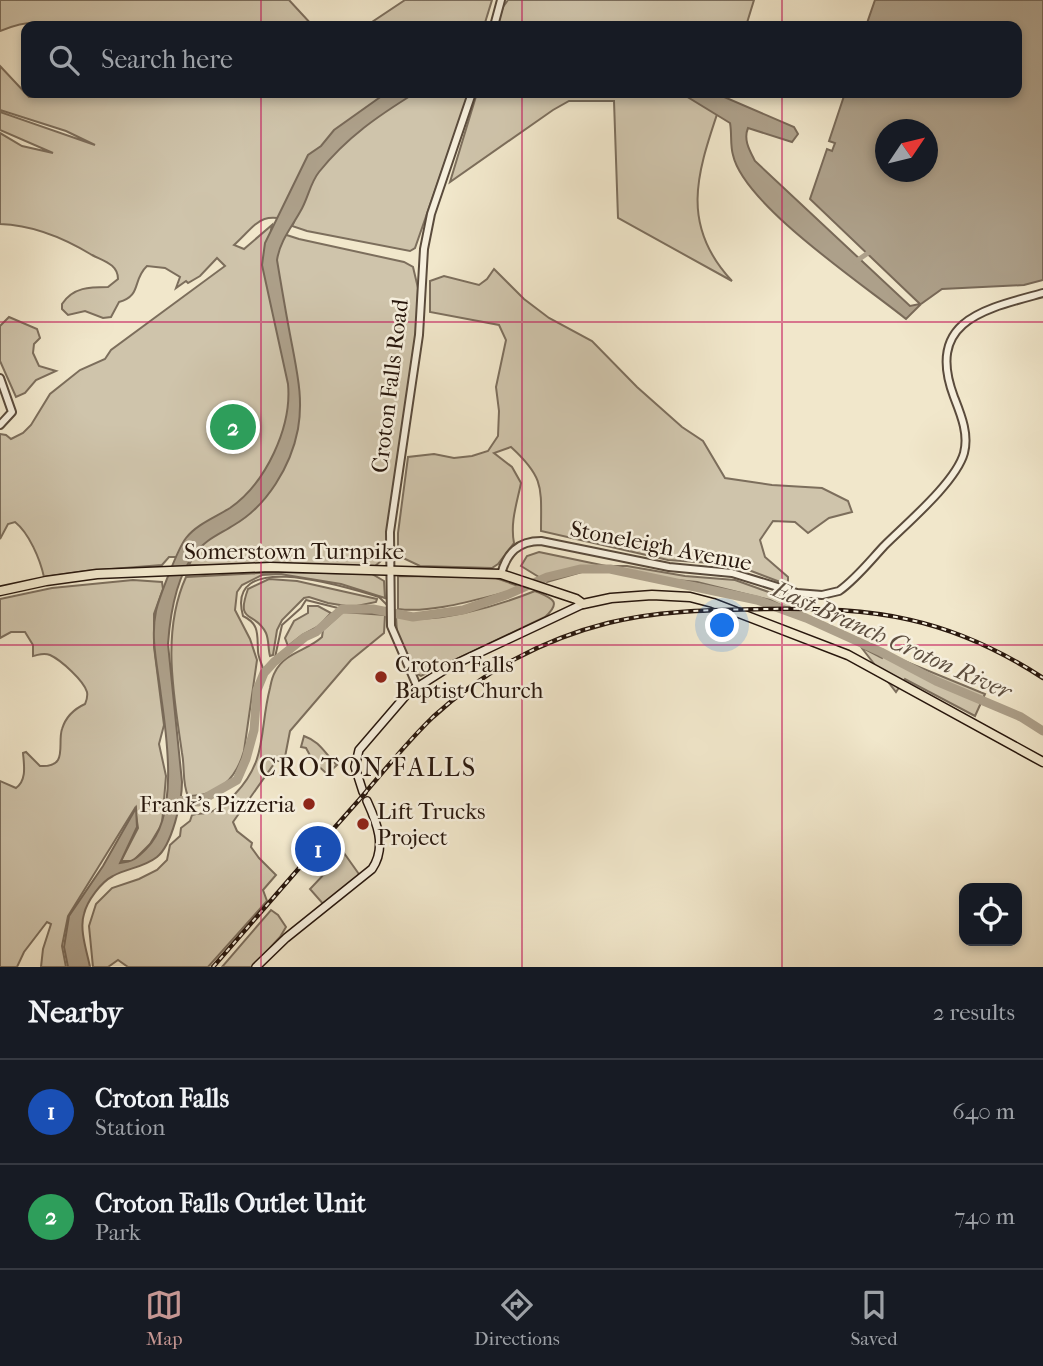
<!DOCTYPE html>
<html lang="en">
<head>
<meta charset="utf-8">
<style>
  :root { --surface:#171b24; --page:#242831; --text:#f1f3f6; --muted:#9ea1a6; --line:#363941; --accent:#c59692 }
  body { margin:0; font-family:"IM FELL French Canon",serif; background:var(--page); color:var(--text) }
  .controls { position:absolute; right:21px; bottom:21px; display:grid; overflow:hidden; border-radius:14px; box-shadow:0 4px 10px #0003 }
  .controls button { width:63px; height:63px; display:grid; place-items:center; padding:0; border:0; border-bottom:2px solid var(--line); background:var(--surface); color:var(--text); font:35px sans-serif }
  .compass { position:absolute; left:875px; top:119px; width:63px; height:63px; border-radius:50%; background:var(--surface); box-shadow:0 4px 10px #0003; rotate:55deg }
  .you { position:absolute; left:723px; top:626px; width:24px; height:24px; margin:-18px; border:5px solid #fff; border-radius:50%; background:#1a73e8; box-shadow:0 0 0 10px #1a73e833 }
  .badge { display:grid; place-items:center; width:46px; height:46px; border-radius:50%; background:var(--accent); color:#fff; font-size:23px; font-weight:700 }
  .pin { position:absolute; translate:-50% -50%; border:4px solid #fff; box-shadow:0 2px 7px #0006 }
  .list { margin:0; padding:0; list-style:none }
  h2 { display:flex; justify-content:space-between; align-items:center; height:91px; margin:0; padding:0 28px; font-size:30px }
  h2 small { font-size:23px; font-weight:400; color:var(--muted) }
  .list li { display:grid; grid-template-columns:46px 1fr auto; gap:21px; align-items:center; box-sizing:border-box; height:105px; padding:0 28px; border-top:2px solid var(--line) }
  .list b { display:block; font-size:26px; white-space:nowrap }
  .list p { margin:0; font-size:23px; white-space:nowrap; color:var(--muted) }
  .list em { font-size:23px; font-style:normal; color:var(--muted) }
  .icon { flex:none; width:38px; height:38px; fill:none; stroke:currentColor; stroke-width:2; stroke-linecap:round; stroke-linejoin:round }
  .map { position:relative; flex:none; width:1043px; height:967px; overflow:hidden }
  .search { position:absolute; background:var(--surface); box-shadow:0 4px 10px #0003; left:21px; right:21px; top:21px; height:77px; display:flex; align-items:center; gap:18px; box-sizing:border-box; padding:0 24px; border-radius:14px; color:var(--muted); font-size:26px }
  .sheet { height:301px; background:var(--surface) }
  nav { display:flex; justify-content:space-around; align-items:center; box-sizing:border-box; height:98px; border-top:2px solid var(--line); background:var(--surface); font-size:19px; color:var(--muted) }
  nav a { display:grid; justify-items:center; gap:4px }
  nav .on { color:var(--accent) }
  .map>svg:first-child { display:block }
  .green { fill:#cfc4ab; stroke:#7c6e5c; stroke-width:2 }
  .water { fill:#ada08a; stroke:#786958; stroke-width:2; fill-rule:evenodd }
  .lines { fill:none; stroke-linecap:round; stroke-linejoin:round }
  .stream { stroke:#786958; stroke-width:2 }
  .canal { stroke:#ada08a; stroke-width:5 }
  .river { stroke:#ada08a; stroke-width:9 }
  .tertiary-casing { stroke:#5a4b3c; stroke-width:10 }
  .secondary-casing { stroke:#28170d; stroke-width:10 }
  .primary-casing { stroke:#28170d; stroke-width:11 }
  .tertiary { stroke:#f6efdd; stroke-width:6 }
  .secondary { stroke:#f6efdd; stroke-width:7 }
  .primary { stroke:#f1e7cb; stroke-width:8 }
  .rail-casing { stroke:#28170d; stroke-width:4.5 }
  .rail { stroke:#f6efdd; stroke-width:2; stroke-dasharray:5; stroke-linecap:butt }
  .grid { fill:none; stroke:#c2185b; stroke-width:2; stroke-opacity:0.55 }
  .poi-dot { fill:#8f2418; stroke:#f6efdd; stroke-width:2.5 }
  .labels { text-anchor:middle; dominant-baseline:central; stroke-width:5; stroke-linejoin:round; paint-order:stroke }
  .street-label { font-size:23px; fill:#28170d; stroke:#f6efdd }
  .poi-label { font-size:23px; fill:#28170d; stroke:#f6efdd; text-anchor:start }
  .water-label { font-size:24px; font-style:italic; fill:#5d4e3f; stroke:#f6efdd }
  .quarter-label { font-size:26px; letter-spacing:2px; fill:#28170d; stroke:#f6efdd }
</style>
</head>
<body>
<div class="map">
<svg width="1043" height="967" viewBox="0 0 1043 967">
  <rect width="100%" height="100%" fill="#f1e7cb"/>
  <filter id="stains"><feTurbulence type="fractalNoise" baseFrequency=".00286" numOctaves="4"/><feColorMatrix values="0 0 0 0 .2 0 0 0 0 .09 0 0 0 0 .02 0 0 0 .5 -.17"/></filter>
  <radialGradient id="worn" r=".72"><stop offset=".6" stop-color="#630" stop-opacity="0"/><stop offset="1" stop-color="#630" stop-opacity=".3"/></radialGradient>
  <g class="green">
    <path d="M0 0H289L313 26H59C39 19 19 23 0 31Z"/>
    <path d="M405 0H492L484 26H366Z"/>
    <path d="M508 0H754L746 26H497L503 7Z"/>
    <path d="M0 66 29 97H39L45 93H469L415 248 410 251 307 231 292 226 294 222C260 210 257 224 234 245L244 249 272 225 271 230 299 239 404 262 413 267 418 288 417 328 385 552 381 561 374 567 189 565 193 557H169L162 565 86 571 44 577C40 559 29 533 15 522L8 524 0 539V434L6 435 11 439 23 433 31 425 50 394 80 370 105 359 111 350 225 266 217 258 200 276 188 283 186 281 176 288 180 277 165 268 147 266C132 280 142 296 119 302L111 317 103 318 85 311 68 315 62 309V304C73 287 90 287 108 287L118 279C118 264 103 261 92 255 64 238 34 225 0 224V133L22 146 53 153 0 130V112L95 145 66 131 0 110Z"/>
    <path d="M477 93H724C702 162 674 219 732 281L618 218 614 101H569L553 110 450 182Z"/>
    <path d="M494 269 524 299 549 318 592 341 637 387 682 427 703 441 725 478 772 485 822 488 848 501 852 512 829 518 808 533 795 522 773 521 760 540 765 557 788 577V585L746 569 712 563 668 560 541 531C541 488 545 478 511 447L494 453 512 467 521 483C517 503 510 522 514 543L498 564 492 568 420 566 403 558 398 548V533L408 457 434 454 454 458 472 456 488 451 498 436 499 411 496 387 506 340 499 325 430 312V281L444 276 479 285 487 279Z"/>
    <path d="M9 317 37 329 40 338 34 344 33 353 39 366 56 371 36 380 25 393 16 397 0 361V326Z"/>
    <path d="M539 552 606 566H627L685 576 735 580 794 601 795 612 770 600 697 582 656 578 621 571 596 568 547 582 521 566 527 556Z"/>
    <path d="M279 572 372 574 384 581 385 598 341 584 280 574 262 575 242 585 237 592 235 610 250 639 257 660 244 751C236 779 218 797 188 796 182 783 185 768 182 753 174 696 161 632 186 577Z"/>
    <path d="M398 576 493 577 524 588C486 596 436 614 398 609Z"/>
    <path d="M269 579 297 581 377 599 376 602 352 607 328 603 309 597 304 598 282 620 277 630 273 655 270 656C268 649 269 640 266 633 255 610 235 625 248 589Z"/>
    <path d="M133 580 162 582 163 589 154 614V647L164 725 159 744 166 776 162 824 150 844 133 861H121L138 828 135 808 68 916 62 946 66 967H41L43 949 51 924 47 922 24 952 17 967H0V781L16 788C27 780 24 765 23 753L26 752 40 766C69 768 57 744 62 729 66 716 74 709 85 704 87 699 88 697 87 692 84 681 61 660 50 655 43 652 39 655 33 656V645L25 632H11L0 638V599L52 588Z"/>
    <path d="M535 591C551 598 563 601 545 617L421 676 415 673 397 634 396 616C433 626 500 605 535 591Z"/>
    <path d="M308 606H318L331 613 319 626 302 635 288 646 285 638 294 621 308 613Z"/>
    <path d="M343 612 385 615 384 633 351 660 290 731 285 757 281 761H276L233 822 237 831 252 843 251 847 259 858 276 875 263 890 267 901 208 967H128L118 960 108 967H93L89 926 96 904 112 888 139 879 157 870 167 860 170 845 180 836 181 828 190 821 192 815C198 813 202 814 208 813 218 810 228 801 235 794 268 760 259 730 270 688 271 683 272 677 275 672 285 652 307 651 322 637L323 630Z"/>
    <path d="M861 647 882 658 885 653 985 694 975 716 905 679 896 692Z"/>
    <path d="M304 736C321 742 324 753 337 765L327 774 313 761 306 748 301 747Z"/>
    <path d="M344 853 361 877 324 905 310 889Z"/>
    <path d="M271 910 278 915 286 927 280 937 252 967H222Z"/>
  </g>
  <g class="water">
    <path d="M875 0H1043V280L1024 285 942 289 921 304 906 319C864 285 744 205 733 155 730 145 732 133 730 123L681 93H715L794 127 798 134 792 142 748 128C743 140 750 151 755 161L910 306 920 304 810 199 827 149 832 151 835 143 829 141 845 93H1017V26H866ZM886 130H928V172H886Z"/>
    <path d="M386 93H415C378 116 347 137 319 172 310 183 308 199 300 212 291 228 280 241 277 260 282 290 287 320 293 350 298 377 303 401 298 429 291 466 267 506 234 525 220 534 205 540 195 553 176 577 170 616 168 644L182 782C182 801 172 845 157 857 143 868 127 868 113 876 101 882 87 901 84 914 79 929 87 952 90 967H68L64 947 69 916 103 866 136 808 137 827 120 863C133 862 137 858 146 849 179 818 167 737 161 696 158 668 150 639 156 611 159 598 178 548 186 538 197 524 216 517 230 508 266 483 292 427 288 384L262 265 265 243 308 155 321 146 334 130Z"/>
  </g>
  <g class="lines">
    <g class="stream">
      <path d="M274 662 282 625 301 608 306 600 342 609"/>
      <path d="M264 673C263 665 258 658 258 651 257 635 260 624 243 616 224 547 348 588 379 597L388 606"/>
    </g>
    <path class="canal" d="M855 262 868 253"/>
    <path class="river" d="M175 796V800L198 802 237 780 246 759 254 730 257 690 264 673 274 662 305 637 316 632 342 609H373L413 617 463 610 509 594 547 577 580 569H610L757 600 806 618 881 652 936 681 1021 717 1043 731"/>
    <g class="tertiary-casing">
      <g id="tertiary">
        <path d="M494 26 501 0"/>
        <path d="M0 378 12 412 0 425"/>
        <path d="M501 574C507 553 518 541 541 541L669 567 732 573 797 593 822 595 839 591C856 579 870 561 884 546 906 524 956 482 964 453 969 434 961 415 954 397 925 320 985 309 1043 293"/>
        <path d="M417 686 391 626 390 532 419 335 424 249 431 214 472 93"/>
      </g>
    </g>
    <g class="secondary-casing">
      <g id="secondary">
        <path d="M363 792 355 767 359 750 408 693 449 667 583 604"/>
        <path d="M256 967 286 938 372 869C387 847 377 823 367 801"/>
      </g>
    </g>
    <g class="primary-casing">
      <path id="primary" d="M0 591 46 581 97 574 270 567 501 574 576 599 583 604 611 598 652 595 690 597 713 603 848 655 1043 762"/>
    </g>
    <use href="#tertiary" class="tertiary"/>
    <use href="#secondary" class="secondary"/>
    <use href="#primary" class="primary"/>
    <g class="rail-casing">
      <path id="rail" d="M213 967C262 911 310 855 359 800 383 772 406 743 433 717 482 672 544 639 608 623 660 610 713 610 766 609 875 607 949 617 1043 678"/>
    </g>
    <use href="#rail" class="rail"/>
  </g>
  <path class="grid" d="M261 0V26M522 0V26M782 0V26M261 93V967M522 93V967M782 93V967M0 322H1043M0 645H1043"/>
  <g class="poi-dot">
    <circle cx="381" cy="677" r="7"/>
    <circle cx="309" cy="804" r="7"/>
    <circle cx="363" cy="824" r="7"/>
  </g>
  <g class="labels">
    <g class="street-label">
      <text transform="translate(390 386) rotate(-83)">Croton Falls Road</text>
      <text transform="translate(661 546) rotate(11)">Stoneleigh Avenue</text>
      <text x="294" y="551">Somerstown Turnpike</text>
    </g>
    <g class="poi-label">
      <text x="395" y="664">Croton Falls<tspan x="395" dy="26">Baptist Church</tspan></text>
      <text x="295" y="804" text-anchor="end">Frank's Pizzeria</text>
      <text x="377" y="811">Lift Trucks<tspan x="377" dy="26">Project</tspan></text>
    </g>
    <g class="water-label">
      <text transform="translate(892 640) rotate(24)">East Branch Croton River</text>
    </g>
    <g class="quarter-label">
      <text x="368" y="767">CROTON FALLS</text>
    </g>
  </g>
  <rect width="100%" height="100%" filter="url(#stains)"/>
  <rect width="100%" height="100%" fill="url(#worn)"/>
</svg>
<div class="controls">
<button><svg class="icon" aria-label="locate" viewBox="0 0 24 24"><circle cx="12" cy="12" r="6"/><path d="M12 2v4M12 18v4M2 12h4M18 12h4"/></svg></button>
</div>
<svg class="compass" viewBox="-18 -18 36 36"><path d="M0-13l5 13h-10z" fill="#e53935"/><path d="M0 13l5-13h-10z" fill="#9ea1a6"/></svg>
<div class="you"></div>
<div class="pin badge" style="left:318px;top:849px;background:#1a4fb4">1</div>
<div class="pin badge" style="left:233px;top:427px;background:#2e9e5b">2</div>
<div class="search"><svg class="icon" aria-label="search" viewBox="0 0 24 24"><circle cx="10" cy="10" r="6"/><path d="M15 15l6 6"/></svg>Search here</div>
</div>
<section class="sheet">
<h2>Nearby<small>2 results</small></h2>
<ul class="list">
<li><span class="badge" style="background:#1a4fb4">1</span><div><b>Croton Falls</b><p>Station</p></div><em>640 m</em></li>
<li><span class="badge" style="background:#2e9e5b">2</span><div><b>Croton Falls Outlet Unit</b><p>Park</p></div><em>740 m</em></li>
</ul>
</section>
<nav>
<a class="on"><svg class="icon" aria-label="map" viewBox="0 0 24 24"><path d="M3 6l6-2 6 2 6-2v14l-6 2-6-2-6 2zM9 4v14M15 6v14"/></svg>Map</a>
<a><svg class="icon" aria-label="directions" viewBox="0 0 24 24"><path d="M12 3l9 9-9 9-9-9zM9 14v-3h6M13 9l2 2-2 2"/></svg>Directions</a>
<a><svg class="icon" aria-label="saved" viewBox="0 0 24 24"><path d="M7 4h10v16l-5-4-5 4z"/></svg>Saved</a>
</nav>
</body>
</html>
